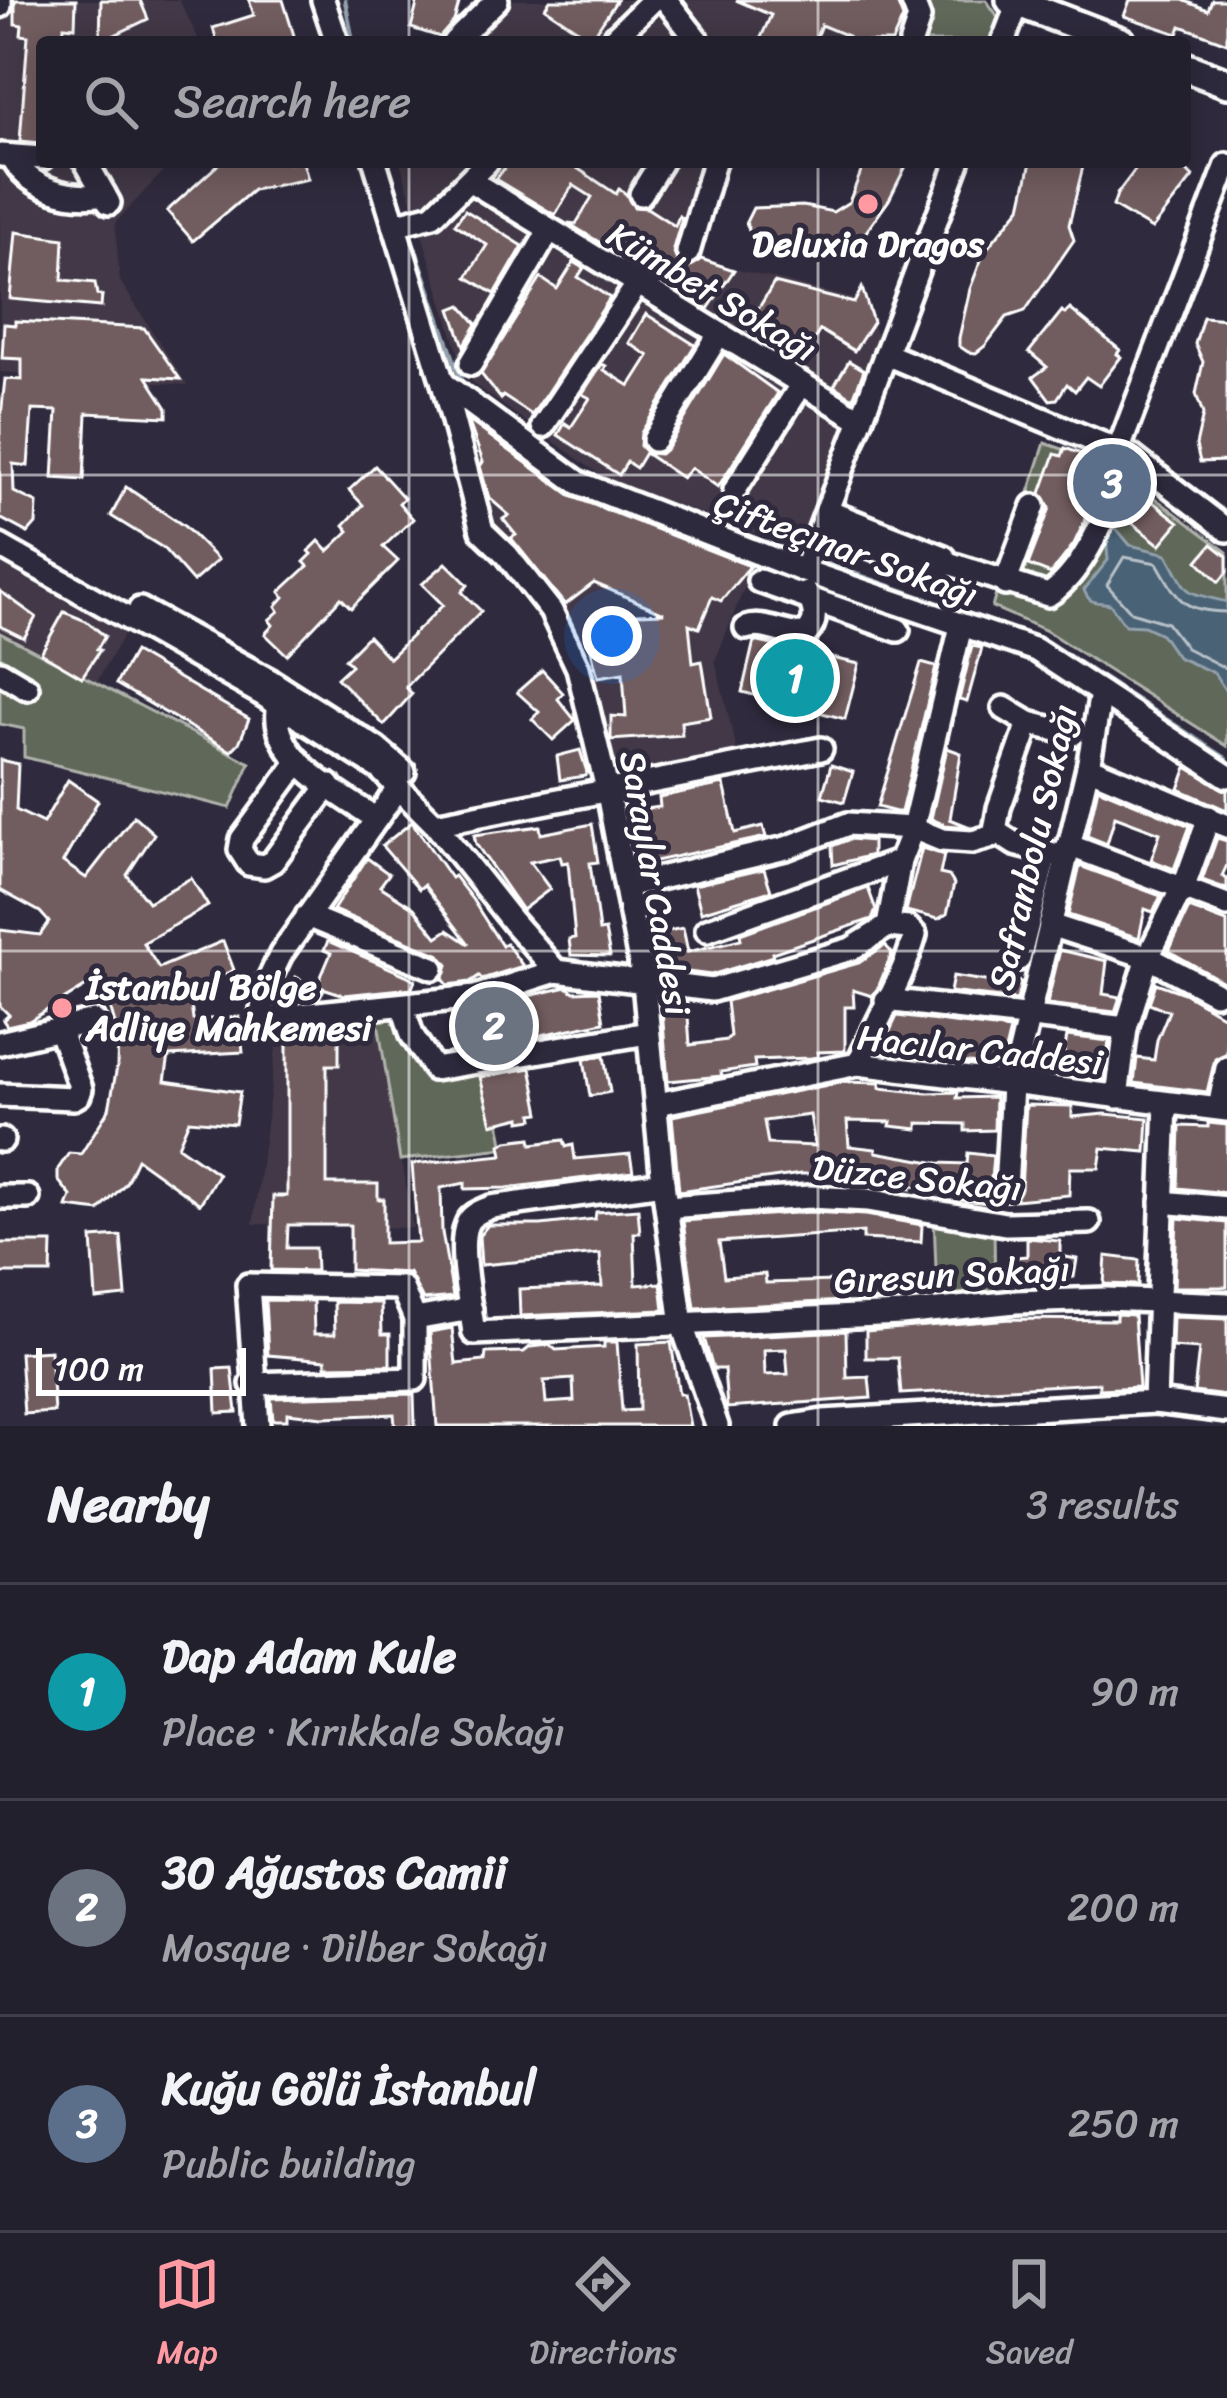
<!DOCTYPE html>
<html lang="en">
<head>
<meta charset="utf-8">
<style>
  :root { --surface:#23202e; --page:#2f2d3a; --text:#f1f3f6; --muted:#a3a3aa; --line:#403e4a; --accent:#ff9aa2 }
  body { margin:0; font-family:Sriracha,sans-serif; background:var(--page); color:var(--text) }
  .scale { position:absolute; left:36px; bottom:30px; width:210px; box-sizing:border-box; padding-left:12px; border:6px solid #fff; border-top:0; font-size:33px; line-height:42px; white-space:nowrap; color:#fff; -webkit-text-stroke:9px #2f2a3d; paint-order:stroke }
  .you { position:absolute; left:612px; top:636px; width:42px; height:42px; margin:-30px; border:9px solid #fff; border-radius:50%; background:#1a73e8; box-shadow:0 0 0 18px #1a73e833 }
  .badge { display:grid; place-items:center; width:78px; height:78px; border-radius:50%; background:var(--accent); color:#fff; font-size:39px; font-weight:700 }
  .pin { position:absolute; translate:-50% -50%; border:6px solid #fff; box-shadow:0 3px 12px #0006 }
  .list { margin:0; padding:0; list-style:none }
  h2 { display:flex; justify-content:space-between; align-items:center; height:156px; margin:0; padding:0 48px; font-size:51px }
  h2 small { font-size:39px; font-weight:400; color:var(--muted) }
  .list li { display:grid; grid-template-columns:78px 1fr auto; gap:36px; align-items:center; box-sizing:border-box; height:216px; padding:0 48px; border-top:3px solid var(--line) }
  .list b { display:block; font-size:45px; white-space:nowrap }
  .list p { margin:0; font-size:39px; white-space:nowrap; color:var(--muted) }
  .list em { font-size:39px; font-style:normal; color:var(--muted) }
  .icon { flex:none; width:66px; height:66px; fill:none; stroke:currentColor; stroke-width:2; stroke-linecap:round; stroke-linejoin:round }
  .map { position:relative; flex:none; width:1227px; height:1426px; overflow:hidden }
  .search { position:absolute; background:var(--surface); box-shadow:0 6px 30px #0003; left:36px; right:36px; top:36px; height:132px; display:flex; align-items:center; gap:30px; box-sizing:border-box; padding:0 42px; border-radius:12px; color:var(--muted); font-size:45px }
  .sheet { height:804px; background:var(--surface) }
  nav { display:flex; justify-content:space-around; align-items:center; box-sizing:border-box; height:168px; border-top:3px solid var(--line); background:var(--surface); font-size:33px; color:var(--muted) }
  nav a { display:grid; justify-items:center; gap:6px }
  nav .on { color:var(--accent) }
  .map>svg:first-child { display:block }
  .built { fill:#433947 }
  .green { fill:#60675a; stroke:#b0b3ac; stroke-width:3 }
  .water { fill:#4a6275; stroke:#92a1ac; stroke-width:3 }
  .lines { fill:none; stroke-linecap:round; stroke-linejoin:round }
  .shore { stroke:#b7c0c8; stroke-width:3 }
  .stream { stroke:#92a1ac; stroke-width:4.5 }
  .building { fill:#715c5f; stroke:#fff; stroke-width:3; fill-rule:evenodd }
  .minor-casing { stroke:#fff; stroke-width:30 }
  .major-casing { stroke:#fff; stroke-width:36 }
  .minor { stroke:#2f2a3d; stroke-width:21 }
  .major { stroke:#2f2a3d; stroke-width:27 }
  .grid { fill:none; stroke:#fff; stroke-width:3; stroke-opacity:0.55 }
  .poi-dot { fill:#ff9aa2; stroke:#2f2a3d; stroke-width:4.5 }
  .labels { text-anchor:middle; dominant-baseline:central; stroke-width:10; stroke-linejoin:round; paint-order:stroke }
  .poi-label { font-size:36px; font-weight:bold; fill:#fff; stroke:#2f2a3d }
  .street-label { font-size:36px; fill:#fff; stroke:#2f2a3d }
</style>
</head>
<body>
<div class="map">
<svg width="1227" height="1426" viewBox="0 0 1227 1426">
  <rect width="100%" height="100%" fill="#2f2a3d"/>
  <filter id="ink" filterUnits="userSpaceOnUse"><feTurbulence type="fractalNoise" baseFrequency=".00833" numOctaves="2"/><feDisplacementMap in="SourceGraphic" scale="24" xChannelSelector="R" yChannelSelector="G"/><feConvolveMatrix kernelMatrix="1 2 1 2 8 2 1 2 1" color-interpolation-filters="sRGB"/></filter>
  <g filter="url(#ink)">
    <g class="built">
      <path d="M0 0H179L200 42H42V162H172L115 223 120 281 187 385 0 372Z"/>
      <path d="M500 0H924L904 42H456Z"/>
      <path d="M400 162H726L691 258 862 301 881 344 795 548 603 477 475 385 463 368Z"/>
      <path d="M507 440 755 561 715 661 742 770 624 795 585 657 496 531 481 473Z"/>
      <path d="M0 556 126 630 95 685 0 633Z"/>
      <path d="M281 1010H376L413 1228 253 1224Z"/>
    </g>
    <g class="green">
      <path d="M924 0H986L1001 21 993 42H904Z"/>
      <path d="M1045 443 1112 466 1227 552V746L1045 630 992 607Z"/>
      <path d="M0 633 250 763 230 808 24 757V729L0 724Z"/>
      <path d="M398 1009 432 1077 489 1070 504 1148 400 1160 376 1010Z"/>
      <path d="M934 1216 994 1227 995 1296 937 1297Z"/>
    </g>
    <path class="water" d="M1110 527H1115L1130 545 1167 554C1191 596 1178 590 1227 602V693L1214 673 1177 657 1161 634 1144 626 1125 625 1110 604C1097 601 1090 606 1084 590L1108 560 1106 537Z"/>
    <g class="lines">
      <path class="shore" d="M1227 612C1180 611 1178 599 1157 563L1124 557 1107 585 1131 612 1167 623 1186 648 1227 669"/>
      <g class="stream">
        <path d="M345 0 353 42"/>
        <path d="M386 162 404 216"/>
        <path d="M408 227 463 386"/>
        <path d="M678 511 803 555"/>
        <path d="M814 559 1046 641 1227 759"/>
      </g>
    </g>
    <g class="building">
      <path d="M15 0H76L75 27 64 26 63 42H42V143L20 141 28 36 21 35 22 25 15 24Z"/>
      <path d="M101 0H140L148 19 100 42Z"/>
      <path d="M249 0H283L296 42H217L213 28 254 15Z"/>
      <path d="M418 0H460L454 21 440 37 411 28Z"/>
      <path d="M550 0H617L591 39 545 8Z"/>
      <path d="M736 0H896L903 18 892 42H846L848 36 821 25 814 42H759L771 15Z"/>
      <path d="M1130 0H1183L1208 10 1212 0H1227V43L1181 26 1178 34 1124 16Z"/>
      <path d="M221 162H303L308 179 253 190 193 241 167 211Z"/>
      <path d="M510 162H584L577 168 616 194 619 189 626 194 634 207 647 208 675 226 679 216 682 218 673 249 678 263 690 267 701 259 734 270 708 309 568 223 576 224 592 197 573 185 555 215 495 179Z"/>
      <path d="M865 162H908L889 200 866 232 850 240 813 244 752 239 746 222 753 208 803 206 833 212 849 202Z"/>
      <path d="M1031 162H1084L1069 225 1074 240 1025 311 1007 317 985 346 976 353 968 352 959 346V338L970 289 984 252 1021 207Z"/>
      <path d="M1141 162H1178L1193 177 1152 229 1113 206 1117 194Z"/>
      <path d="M465 210 523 246 495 294 467 277 487 245 455 224Z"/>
      <path d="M16 232 64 239 62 280 95 283 97 295 102 296 101 307 10 299Z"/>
      <path d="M574 262 584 268 578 277 610 298 532 415 503 396 501 399 481 374 541 278 557 289Z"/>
      <path d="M774 283 854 303 862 288 873 322 854 351 820 330 800 363 746 329Z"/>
      <path d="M461 305 477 324 464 346 451 309Z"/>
      <path d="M1070 309 1120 350 1117 354 1121 357 1099 386 1086 377 1075 391 1067 384 1057 399 1050 400 1033 377 1047 367 1029 352 1062 311 1065 314Z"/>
      <path d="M646 314 695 345 641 433 640 446 647 453 660 454 667 448 724 354 778 393 718 487 691 468 682 478 645 453 636 468 627 462 619 475 558 435 565 423 571 427 590 398 582 394 602 364 606 366 604 370 630 386 649 356 629 343Z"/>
      <path d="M1203 317 1227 319V461L1200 462 1196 445 1203 414 1196 394 1203 362 1195 344Z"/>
      <path d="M15 321 144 328 180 379 147 377 167 408V417L87 413 84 480 53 478 57 411 32 410 28 466 13 464 14 492 37 503 36 524 28 533 0 518V425L5 379 22 380V359L2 358 4 324 15 325Z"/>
      <path d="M849 361 864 370 853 398 834 386Z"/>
      <path d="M468 420 573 497 750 566 721 601 712 597 699 628 689 624 693 663 702 661 711 717 681 722 682 735 611 740V716L626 717 623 673 598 677 589 642H593L592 631H610L611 615 664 613 594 583 565 605 511 538 516 535 503 519 509 515 489 498 480 466 483 462Z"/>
      <path d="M1065 448 1111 465 1074 544 1051 574 1028 565 1050 508 1041 493 1055 454 1062 456Z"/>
      <path d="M375 466 404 498 399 503 413 519 383 547 398 561 351 608 341 598 287 655 265 634 273 625 269 620 279 611 276 606 284 597 280 592 308 566 304 562 312 554 309 551 319 541 328 551 349 531 344 525 363 505 349 490Z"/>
      <path d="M126 487 184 526 218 560 193 582 163 548 111 516Z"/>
      <path d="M1135 488 1179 522 1160 545 1122 515Z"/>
      <path d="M1212 544 1227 556V572L1219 582 1198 561Z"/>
      <path d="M446 563 468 585 462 592 481 611 406 687 412 694 384 725 337 678 351 665 345 659 368 636 389 658 443 605 422 584Z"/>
      <path d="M0 591 36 617 24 638 0 626Z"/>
      <path d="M64 612 86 621 105 636 97 649 100 650 82 677 41 653Z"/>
      <path d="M754 641 859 664 845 719 742 692Z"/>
      <path d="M972 646 982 648 967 702 959 700Z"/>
      <path d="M134 652 249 719 239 743 231 751 116 684Z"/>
      <path d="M921 663 936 667 901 812H896L877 807Z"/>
      <path d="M542 670 563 693 558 699 575 720 553 740 532 719 539 712 517 692Z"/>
      <path d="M947 748 961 753 950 819 970 827 945 825 931 819Z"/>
      <path d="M580 750 587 772 585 776 560 780 557 756Z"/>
      <path d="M0 760 18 764 16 810 43 823 68 780 98 801 63 862 86 878 134 816 154 834 127 875 148 902 191 878 208 906 143 943 159 968 223 941 234 970 189 990 193 1020 239 1017 243 1052 169 1056 165 1081 240 1092 235 1124 189 1120 178 1146 218 1174 200 1204 137 1159 126 1183 99 1211 67 1207 71 1196 58 1180V1169L69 1153 81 1154 109 1109 117 1067 118 1034 101 977 29 1021 7 1026 3 1020 9 1015 0 1006V930L40 935 49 922 40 912 0 890Z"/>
      <path d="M831 765 853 772 844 802 822 796Z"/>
      <path d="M1187 767 1227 791V810L1179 789Z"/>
      <path d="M724 784 735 833 763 826 766 837 637 865 635 833 631 834 627 811 660 807 659 797Z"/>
      <path d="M1098 788 1190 826 1174 869 1151 860 1160 833 1115 816 1107 844 1087 836Z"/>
      <path d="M412 822 451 878 454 876 472 899 502 946 506 943 523 966 482 979 479 976 470 982 448 985 443 979 448 965 440 955 333 910 367 858 389 874 380 886 414 908 437 937 448 930 469 944 424 885 419 889 382 846Z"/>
      <path d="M592 824 598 862 590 863 599 931 605 930 610 956 571 955 569 939 575 938 568 862 562 863 560 856 530 862 550 889 522 910 476 844 474 835 540 826 541 834Z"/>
      <path d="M1217 838 1227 841V865L1222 876 1227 879V889L1202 880Z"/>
      <path d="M850 839 872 841V855L833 865 832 846Z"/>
      <path d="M922 848 944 855 940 874 949 876 954 884 947 914 938 919 906 911Z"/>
      <path d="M1080 866 1161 896 1153 912 1145 909 1139 938 1068 915Z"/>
      <path d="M764 869 771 891 701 912 694 885Z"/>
      <path d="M868 888 876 910 872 919 772 953 773 956 711 975 665 969 658 933 683 928 688 952 741 939 740 934Z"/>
      <path d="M1189 908 1227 922V984L1169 951Z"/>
      <path d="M328 941 406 975 415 980 412 988 344 995 317 986 331 953 324 950Z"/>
      <path d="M885 945 892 953 878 988 872 996 853 990 854 1007H845V1051L818 1052V1057L811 1058 754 1060 755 1067 721 1072 722 1076 668 1081 661 999 687 1002 690 1045 726 1040 730 1036 726 1001 859 963Z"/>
      <path d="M1060 950 1107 961 1103 994 1120 997 1115 1012 1047 1004Z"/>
      <path d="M953 976 1011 985 1014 980 1021 982 1017 1000 950 992Z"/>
      <path d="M296 977 323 991 319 998 290 1001Z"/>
      <path d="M1156 983 1184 993 1227 1018V1053L1215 1059 1207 1092 1134 1083 1137 1058 1154 1060 1157 1040 1169 1011 1149 1003Z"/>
      <path d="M567 987 574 992 599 991 604 1022 522 1039 516 999Z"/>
      <path d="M502 1004 518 1012 503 1042 481 1046 470 1041 485 1009Z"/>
      <path d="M897 1016 1010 1030 1001 1067 880 1052Z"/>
      <path d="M287 1036H339V1065H327V1184H378V1199H384V1243L418 1242 412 1164 503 1155 501 1145 507 1141 531 1138 532 1144 564 1140 566 1147 573 1145 575 1159 630 1154 633 1172 507 1188 465 1189V1183L441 1188 442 1232 453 1297 423 1300 409 1273 350 1270V1225H288L287 1248H315L316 1271 271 1270 273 1196H287Z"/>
      <path d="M1067 1036 1109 1041 1104 1080 1031 1070 1035 1054 1063 1059Z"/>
      <path d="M604 1056 610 1092 590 1096 584 1059Z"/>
      <path d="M531 1068 540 1113 533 1114 534 1119 521 1121V1117L492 1124 480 1077Z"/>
      <path d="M843 1082 880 1083V1088L927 1093 958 1092 957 1098 995 1097 994 1130 965 1131V1124L918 1123V1129L890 1126 891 1122 847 1121 849 1146 876 1149V1152L938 1163 967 1164 968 1153 993 1156 989 1203 962 1200 963 1196 935 1193 936 1189 912 1186 911 1189 846 1174H801L679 1191 672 1116ZM810 1115 815 1146 768 1144 764 1121Z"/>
      <path d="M1026 1105 1072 1106V1117L1105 1114 1148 1118 1146 1152 1102 1148 1099 1168H1070L1069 1195 1015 1200 1021 1189Z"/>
      <path d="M1208 1123 1227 1125V1193L1178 1188 1180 1126 1208 1127Z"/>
      <path d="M638 1209 640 1233H634L636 1285 661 1283 664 1310 520 1316 519 1289 602 1286 600 1254 481 1265 479 1236 488 1225H541L595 1219 596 1212Z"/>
      <path d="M810 1212 866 1215 922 1225 921 1242 863 1239V1232L719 1242 724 1277 765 1274 766 1283 835 1281 843 1283 845 1301 695 1308 683 1221Z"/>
      <path d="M1177 1218 1227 1223V1287H1174Z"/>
      <path d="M121 1236 126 1296 96 1299 92 1238Z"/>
      <path d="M1027 1238 1060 1241V1256L1077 1259 1074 1277 1048 1282 1026 1281V1276H1017L1014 1257 1027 1256Z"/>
      <path d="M0 1243H52L51 1273H0Z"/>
      <path d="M1106 1256 1139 1260 1138 1285 1104 1284Z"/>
      <path d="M866 1279 929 1281V1296L866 1301Z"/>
      <path d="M265 1300 313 1301 314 1334H335L334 1302 381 1303 382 1334H390V1365L326 1366V1360L268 1355Z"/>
      <path d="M1116 1314 1134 1315 1139 1387 1099 1389V1383L901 1394 898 1358H866V1331L1010 1319 1116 1320Z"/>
      <path d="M1173 1317 1227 1319V1396L1194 1392 1199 1349 1172 1347Z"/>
      <path d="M452 1328 456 1364 485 1361 486 1353 524 1352 530 1347 550 1345 556 1350 604 1347V1342H617L622 1411 639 1410 638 1344 671 1342 679 1394H684L690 1426H437L430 1332ZM573 1379 574 1401 546 1403 544 1381Z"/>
      <path d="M846 1331 847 1378 869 1377 871 1398 727 1408 724 1369H713L704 1338ZM786 1349 788 1374 765 1375 764 1350Z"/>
      <path d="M50 1351 54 1412 24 1414 20 1353Z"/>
      <path d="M232 1368 237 1412 217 1413 215 1369Z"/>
      <path d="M414 1394 415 1426H395L394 1414 323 1417 287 1413V1420H273L271 1398Z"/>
    </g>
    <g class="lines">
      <g class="minor-casing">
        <g id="minor">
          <path d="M323 0 337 42"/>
          <path d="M666 0 699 42"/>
          <path d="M0 6V0"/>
          <path d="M454 42 497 0"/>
          <path d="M610 42 653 0"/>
          <path d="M911 42 919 18 912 0"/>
          <path d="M1003 42 1018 3"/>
          <path d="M1 155 42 158"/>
          <path d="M12 156C27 189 71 200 104 194"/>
          <path d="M86 162 109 203"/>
          <path d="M375 162 443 383 482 531 507 555 551 611 578 668 608 793 644 983 663 1183 682 1325 717 1426"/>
          <path d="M469 180 861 420"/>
          <path d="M641 194 661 162"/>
          <path d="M394 225 433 215 487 162"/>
          <path d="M688 252 714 162"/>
          <path d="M886 354 1131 456 1227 530"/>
          <path d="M471 364 549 231"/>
          <path d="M443 383 579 483 804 571 1036 650 1227 776"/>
          <path d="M543 426 636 286"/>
          <path d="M654 440 719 334"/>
          <path d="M1118 451 1227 165"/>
          <path d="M735 490 801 385"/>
          <path d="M821 527 937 573 944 566V557L827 511"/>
          <path d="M0 546 260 693 380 769 435 824 512 921 556 971 712 990 851 949 888 926 908 928 915 935C902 981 877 1020 858 1064"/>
          <path d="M945 562 1048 595C1088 571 1111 499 1131 456"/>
          <path d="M804 571 958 162"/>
          <path d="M759 581 898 630"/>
          <path d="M1005 584 1034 506"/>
          <path d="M140 609 271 681 376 748 404 772"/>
          <path d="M746 628C765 621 786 637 806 634 819 621 815 607 806 593"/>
          <path d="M0 672 27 688"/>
          <path d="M279 704C267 758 340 793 376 819"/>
          <path d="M1004 708 1029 723 1073 734"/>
          <path d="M1029 723 999 808 995 831 1015 844 1065 857"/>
          <path d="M299 761 242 839 240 850 249 864 264 866 273 861 329 785"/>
          <path d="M1088 767 1227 826"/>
          <path d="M399 787 281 954 268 981 260 1019 475 997 556 971"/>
          <path d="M435 824 821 749"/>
          <path d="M1068 845 1227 905"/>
          <path d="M626 886 786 848 848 824 913 828 942 840 972 842 997 835"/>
          <path d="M307 916 433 968"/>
          <path d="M1050 925 1148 957 1215 993"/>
          <path d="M888 926 900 861 913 828 961 626"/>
          <path d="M707 930 900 861"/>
          <path d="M1019 959 1046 853"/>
          <path d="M886 1000 1126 1028"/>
          <path d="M403 1007 412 1035 434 1069 648 1033"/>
          <path d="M0 1043 94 1021"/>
          <path d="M0 1095 74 1098 79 1095 81 1089 59 1029"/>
          <path d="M1117 1097 1126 1028 1148 957 1187 878 1209 817"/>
          <path d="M657 1104 858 1064 1227 1110"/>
          <path d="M1219 1108 1227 1068"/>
          <path d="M0 1140H2"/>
          <path d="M663 1183 491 1207C482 1211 471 1214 467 1224 457 1246 471 1308 474 1333L901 1314 1015 1302 1106 1299 1227 1304"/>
          <path d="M1006 1188 1012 1086 1088 767 1101 693"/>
          <path d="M0 1197H28"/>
          <path d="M1162 1202 1227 1208"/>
          <path d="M667 1207 810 1197 868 1200 1005 1224 1089 1222"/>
          <path d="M415 1319 471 1309"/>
          <path d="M252 1384 415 1379V1319L402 1288 248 1285 258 1426"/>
          <path d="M1155 1402 1166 1103"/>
          <path d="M792 1426 823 1421 1155 1402 1227 1411"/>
        </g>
      </g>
      <g class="major-casing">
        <g id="major">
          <path d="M1011 0 1121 42"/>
          <path d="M1185 67 1227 83"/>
        </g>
      </g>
      <use href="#minor" class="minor"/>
      <use href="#major" class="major"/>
    </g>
  </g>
  <path class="grid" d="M409 0V42M818 0V42M409 162V1426M818 162V1426M0 475H1227M0 951H1227"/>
  <g class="poi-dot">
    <circle cx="868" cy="204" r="12"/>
    <circle cx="62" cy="1008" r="12"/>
  </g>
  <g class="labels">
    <g class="poi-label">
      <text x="868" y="244">Deluxia Dragos</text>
      <text x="86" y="987" text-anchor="start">İstanbul Bölge<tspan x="86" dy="41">Adliye Mahkemesi</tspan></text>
    </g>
    <g class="street-label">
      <text transform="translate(712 292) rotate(31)">Kümbet Sokağı</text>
      <text transform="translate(846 549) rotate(20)">Çifteçınar Sokağı</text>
      <text transform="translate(1033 847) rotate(-77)">Safranbolu Sokağı</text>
      <text transform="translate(655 883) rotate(80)">Saraylar Caddesi</text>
      <text transform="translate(980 1050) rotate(6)">Hacılar Caddesi</text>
      <text transform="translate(917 1178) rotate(6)">Düzce Sokağı</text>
      <text transform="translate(952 1275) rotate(-3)">Gıresun Sokağı</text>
    </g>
  </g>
</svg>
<div class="scale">100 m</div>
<div class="you"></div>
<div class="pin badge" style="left:795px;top:678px;background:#0f9aa8">1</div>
<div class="pin badge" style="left:494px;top:1026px;background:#6b7280">2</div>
<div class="pin badge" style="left:1112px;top:483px;background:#5c6f8a">3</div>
<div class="search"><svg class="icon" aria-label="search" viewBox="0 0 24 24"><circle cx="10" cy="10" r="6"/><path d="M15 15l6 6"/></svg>Search here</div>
</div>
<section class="sheet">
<h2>Nearby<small>3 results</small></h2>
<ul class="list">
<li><span class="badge" style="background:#0f9aa8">1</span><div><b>Dap Adam Kule</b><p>Place · Kırıkkale Sokağı</p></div><em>90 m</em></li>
<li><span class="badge" style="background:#6b7280">2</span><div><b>30 Ağustos Camii</b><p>Mosque · Dilber Sokağı</p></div><em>200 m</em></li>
<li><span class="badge" style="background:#5c6f8a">3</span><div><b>Kuğu Gölü İstanbul</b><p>Public building</p></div><em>250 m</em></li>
</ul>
</section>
<nav>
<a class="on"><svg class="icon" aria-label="map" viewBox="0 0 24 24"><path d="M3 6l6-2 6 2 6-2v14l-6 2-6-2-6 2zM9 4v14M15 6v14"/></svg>Map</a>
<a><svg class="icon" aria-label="directions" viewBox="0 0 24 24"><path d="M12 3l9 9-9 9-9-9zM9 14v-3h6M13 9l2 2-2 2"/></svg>Directions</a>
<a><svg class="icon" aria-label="saved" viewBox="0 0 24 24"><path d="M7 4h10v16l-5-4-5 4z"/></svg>Saved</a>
</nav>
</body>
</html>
